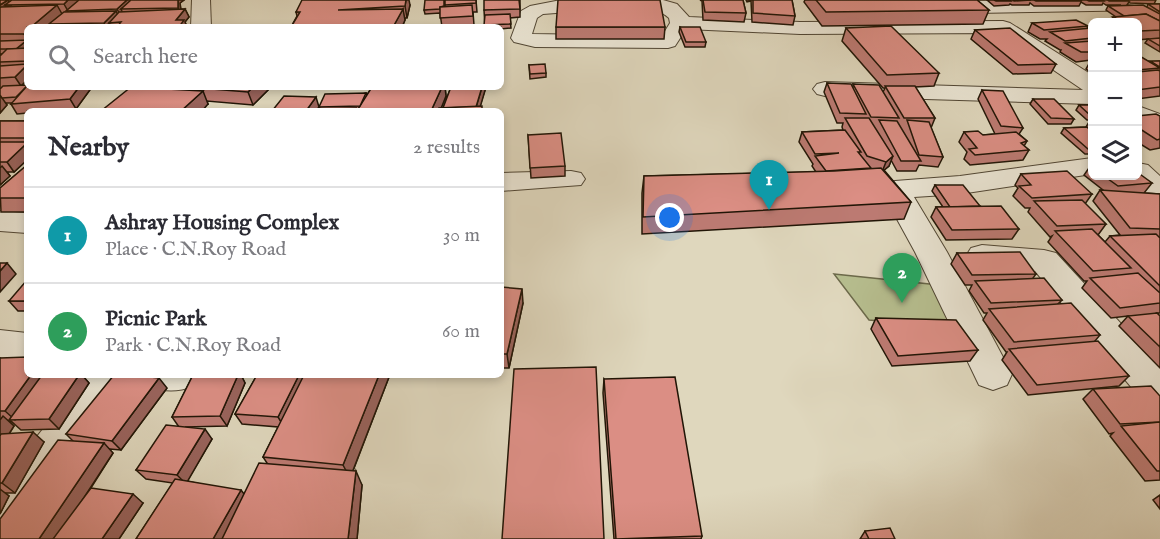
<!DOCTYPE html>
<html lang="en">
<head>
<meta charset="utf-8">
<style>
  :root { --surface:#fff; --page:#f7f7f7; --text:#2b2b33; --muted:#7c7c81; --line:#e1e1e2; --accent:#db2777 }
  body { margin:0; font-family:"IM FELL English",serif; background:var(--page); color:var(--text) }
  .controls { position:absolute; right:18px; top:18px; display:grid; overflow:hidden; border-radius:9px; box-shadow:0 3px 9px #0003 }
  .controls button { width:54px; height:54px; display:grid; place-items:center; padding:0; border:0; border-bottom:2px solid var(--line); background:var(--surface); color:var(--text); font:30px sans-serif }
  .you { position:absolute; left:670px; top:218px; width:21px; height:21px; margin:-15px; border:4px solid #fff; border-radius:50%; background:#1a73e8; box-shadow:0 0 0 9px #1a73e833 }
  .badge { display:grid; place-items:center; width:39px; height:39px; border-radius:50%; background:var(--accent); color:#fff; font-size:20px; font-weight:700 }
  .pin { position:absolute; translate:-50% -50px; filter:drop-shadow(0 2px 3px #0008) }
  .pin::after { content:''; position:absolute; top:32px; width:21px; height:18px; background:inherit; clip-path:polygon(0 0,100% 0,50% 100%) }
  .list { margin:0; padding:0; list-style:none }
  h2 { display:flex; justify-content:space-between; align-items:center; height:78px; margin:0; padding:0 24px; font-size:26px }
  h2 small { font-size:20px; font-weight:400; color:var(--muted) }
  .list li { display:grid; grid-template-columns:39px 1fr auto; gap:18px; align-items:center; box-sizing:border-box; height:96px; padding:0 24px; border-top:2px solid var(--line) }
  .list b { display:block; font-size:22px; white-space:nowrap }
  .list p { margin:0; font-size:20px; white-space:nowrap; color:var(--muted) }
  .list em { font-size:20px; font-style:normal; color:var(--muted) }
  .icon { flex:none; width:33px; height:33px; fill:none; stroke:currentColor; stroke-width:2; stroke-linecap:round; stroke-linejoin:round }
  .map { position:relative; flex:none; width:1160px; height:539px; overflow:hidden }
  .search { position:absolute; background:var(--surface); box-shadow:0 3px 9px #0003; left:24px; top:24px; width:480px; height:66px; display:flex; align-items:center; gap:15px; box-sizing:border-box; padding:0 21px; border-radius:9px; color:var(--muted); font-size:22px }
  .panel { position:absolute; background:var(--surface); box-shadow:0 3px 9px #0003; left:24px; top:108px; width:480px; height:270px; border-radius:9px }
  .map>svg:first-child { display:block }
  .green { fill:#b6bd8e; stroke:#6c694a; stroke-width:1.5 }
  .lines { fill:none; stroke-linecap:round; stroke-linejoin:round }
  .minor-casing { stroke:#504634; stroke-width:2 }
  .minor { fill:#eae5d4; fill-rule:evenodd }
  .wall { fill:#bc7a72; stroke:#211506; stroke-width:1.5 }
  .shaded-wall { fill:#99635c; stroke:#211506; stroke-width:1.5 }
  .building { fill:#db8e84; stroke:#211506; stroke-width:1.5 }
</style>
</head>
<body>
<div class="map">
<svg width="1160" height="539" viewBox="0 0 1160 539">
  <rect width="100%" height="100%" fill="#dfd7bd"/>
  <filter id="stains"><feTurbulence type="fractalNoise" baseFrequency=".00333" numOctaves="4"/><feColorMatrix values="0 0 0 0 .2 0 0 0 0 .09 0 0 0 0 .02 0 0 0 .5 -.17"/></filter>
  <radialGradient id="worn" r=".72"><stop offset=".6" stop-color="#630" stop-opacity="0"/><stop offset="1" stop-color="#630" stop-opacity=".3"/></radialGradient>
  <path class="green" d="M834 274 939 285 960 328 869 320Z"/>
  <g class="lines">
    <g class="minor-casing">
      <g id="minor">
        <path d="M192 0H210L211 27H191Z"/>
        <path d="M561 0H663L677 4 689 17 800 22 1003 21 1010 23 1092 75V104L825 96 817 94 813 89 817 84 825 82 1083 90 999 33 800 34 686 29 675 46 668 48 535 47 514 42 511 38 521 11 530 6ZM608 9C627 9 655 4 669 18L670 23 662 36 532 34 537 18 543 14Z"/>
        <path d="M1146 0 1153 2 1155 6 1153 10 975 13 968 11 965 7 968 3 975 1Z"/>
        <path d="M1138 106 1160 114V131L1138 122Z"/>
        <path d="M1092 158V174L960 194 914 197 947 252 1012 374 1007 385 993 390 979 385 915 252 881 190 885 184 895 181 960 176Z"/>
        <path d="M1138 163 1148 165 1160 176V200L1150 197 1127 176H1138Z"/>
        <path d="M571 171 581 173 585 179 581 185 501 191V173Z"/>
        <path d="M0 211 27 213V233L0 231Z"/>
        <path d="M982 245 1044 250 1056 253 1160 366V409L1146 405 1035 271 982 267 971 264 966 256 971 248Z"/>
        <path d="M0 330 27 333V363L0 358Z"/>
        <path d="M85 375H127L50 484 16 539H0V484Z"/>
        <path d="M143 375H199L194 386C177 392 165 392 148 386Z"/>
      </g>
    </g>
    <use href="#minor" class="minor"/>
  </g>
  <g class="wall">
    <path d="M0 0H184L180 3 181 9H185L189 17 185 22 187 27H27V47L25 48H27V80L22 85 27 87H92L76 109 51 111H27V113L17 114 11 104 12 103H6L7 105 0 113V56L2 54H0Z"/>
    <path d="M445 0H476L477 12H473L474 25 442 27 440 13 425 14 424 10 445 6Z"/>
    <path d="M520 0V17L510 18 511 28 501 29V27H485L484 10Z"/>
    <path d="M700 0H743L746 13 744 22 703 20 702 1Z"/>
    <path d="M746 0H792L795 16 793 25 752 22 751 1 747 2Z"/>
    <path d="M805 0H977L989 10 983 24 822 26 804 2Z"/>
    <path d="M987 0H1156L1154 4 1130 3 1129 2 1127 5 1147 7 1148 4H1160V52L1145 43 1148 39 1137 40V22H1110L1113 17H1116L1106 10 1108 6 1121 5H1106L1103 3 1102 5H1086L1081 2 1079 6H1034L1030 3 1029 5H1012L1010 4 1009 5 994 6Z"/>
    <path d="M410 5 407 18H405V20L402 27H291L297 16 296 12Z"/>
    <path d="M1032 23 1088 26 1087 29H1092V73L1086 69 1091 60 1076 62 1060 52 1061 50H1060L1045 41 1047 39H1040L1028 32Z"/>
    <path d="M556 27H665L664 39H556Z"/>
    <path d="M680 27 706 42 705 47H685L679 32Z"/>
    <path d="M846 28 939 73 934 86 915 87 935 118 931 128 943 157 938 167 919 165 916 171H897L891 160 889 166 884 170 911 202 904 219 642 234V193L644 176 816 172 812 166 813 164 799 142 802 132 843 130 842 127 843 123H837L824 92 827 83 853 87V84L883 92 885 88H883L842 41Z"/>
    <path d="M975 30 1056 64 1051 73 1013 74 971 39Z"/>
    <path d="M1137 55 1149 62 1160 61V96L1137 99Z"/>
    <path d="M529 65 546 73V77L530 79Z"/>
    <path d="M140 87H271L253 105 207 101 208 104Z"/>
    <path d="M292 87H330L293 89Z"/>
    <path d="M372 87H445L446 96 441 108H443L451 87H486L480 106 483 111H272L319 107 318 109H319V107L366 93 367 95Z"/>
    <path d="M982 90 1023 128 1019 134 1027 141 1024 146 1029 150 1023 160 970 165 964 159 967 152 959 142 964 132 983 135 995 134 978 99Z"/>
    <path d="M1033 99 1074 119 1071 124H1048L1030 104Z"/>
    <path d="M1079 105H1092V120H1087L1076 110Z"/>
    <path d="M1137 116H1160V148L1150 150 1137 142Z"/>
    <path d="M0 121H27V160L14 172H7L10 176 0 185Z"/>
    <path d="M1092 121V154H1085L1061 133 1064 128 1086 127 1089 122Z"/>
    <path d="M528 135 565 166V176L531 178Z"/>
    <path d="M27 165V212H1L0 188Z"/>
    <path d="M1091 165H1092V176H1137L1152 183 1144 193 1160 194V313H1157L1160 316V368L1119 326 1128 316 1111 318 1082 288 1087 281H1084L1048 242 1052 236 1050 237 1028 212 1030 208H1025L1013 196 1018 188 1015 185 1021 174 1092 194 1085 204 1106 224 1098 235 1105 242 1110 236 1120 235 1093 201 1100 190H1103L1084 175Z"/>
    <path d="M935 185 980 206 1019 229 1012 239 946 240 931 217 936 207H943L932 191Z"/>
    <path d="M957 253 1036 274 1033 278 1062 300 1058 304 1100 335 1095 341 1129 376 1119 386 1028 395 1002 360 1007 352H1006L983 320 987 313H984L969 291 972 285H965L951 264Z"/>
    <path d="M501 287 523 303 509 368H501Z"/>
    <path d="M9 301H27V311H18Z"/>
    <path d="M876 318 978 350 970 361 892 366 871 329Z"/>
    <path d="M0 358 27 375H82L89 383 59 429 21 430 11 421H9L14 426 9 434 44 442 15 493H5L9 496 0 514Z"/>
    <path d="M193 375H241L245 383 227 426 185 427 212 439 187 481 244 494 267 463 263 457 278 427 242 424 235 414 257 375H388L389 377 353 471 362 485 357 539H136L173 483 146 479 136 470 179 427 172 417Z"/>
    <path d="M604 379 702 536 701 539H614L603 393Z"/>
    <path d="M167 388 121 450 109 449 113 453 89 491 143 503 119 539H0L73 441 66 434Z"/>
    <path d="M1093 389 1160 396V480L1145 481 1110 436 1113 433 1109 434 1083 399Z"/>
    <path d="M1160 495V509L1153 500Z"/>
    <path d="M865 531 895 539H860Z"/>
  </g>
  <g class="shaded-wall">
    <path d="M8 0 11 5H5L8 12 0 17V5Z"/>
    <path d="M68 0H81L68 11 64 4Z"/>
    <path d="M127 0H134L121 9 124 16 122 18 117 9Z"/>
    <path d="M178 0H184L180 3 181 14 185 9 189 17 185 22 187 27H179L176 20 181 14 178 8Z"/>
    <path d="M406 0H409L410 5 407 18 405 6Z"/>
    <path d="M57 5 62 14 47 27H31Z"/>
    <path d="M403 9 405 20 402 27H393Z"/>
    <path d="M116 11 120 19 109 23 111 26 113 25 114 27H106L104 23Z"/>
    <path d="M27 31V39L24 34Z"/>
    <path d="M25 42 27 45V47L19 53 16 49Z"/>
    <path d="M27 65V80L21 86 15 77Z"/>
    <path d="M79 87H92L76 109 70 99Z"/>
    <path d="M253 87H271L253 105 248 92Z"/>
    <path d="M442 87H445L446 96 440 111H431Z"/>
    <path d="M482 87H486L479 111H475Z"/>
    <path d="M203 91 208 104 202 111H181Z"/>
    <path d="M0 95 7 105 0 113Z"/>
    <path d="M316 97 319 107 316 111H306Z"/>
    <path d="M27 143V160L14 172 7 162Z"/>
    <path d="M893 156 889 166 882 172 886 162Z"/>
    <path d="M2 166 10 176 0 185V168Z"/>
    <path d="M502 174 503 188 501 226V189Z"/>
    <path d="M7 263 16 274 0 292V271Z"/>
    <path d="M522 289 523 303 509 368 507 354Z"/>
    <path d="M31 375H48L15 420 5 411Z"/>
    <path d="M79 375H82L89 383 59 429 49 419Z"/>
    <path d="M238 375H241L245 383 227 426 220 416Z"/>
    <path d="M299 375H306L284 427 278 417Z"/>
    <path d="M379 375H388L389 377 350 478 343 465Z"/>
    <path d="M159 378 167 388 121 450 112 441Z"/>
    <path d="M3 416 14 426 0 448V420Z"/>
    <path d="M205 429 212 439 186 484 177 475Z"/>
    <path d="M33 432 44 442 15 493 2 483Z"/>
    <path d="M104 443 113 453 57 539H39Z"/>
    <path d="M356 471 362 485 357 539H348Z"/>
    <path d="M0 489 9 496 0 514Z"/>
    <path d="M241 490 251 503 231 539H213Z"/>
    <path d="M133 494 143 503 119 539H102Z"/>
  </g>
  <g class="building">
    <path d="M0 0H8L0 5Z"/>
    <path d="M12 0H68L64 4 5 5Z"/>
    <path d="M79 0H127L117 9 66 11Z"/>
    <path d="M131 0H178V8L121 9Z"/>
    <path d="M302 0H406L405 6 338 10 403 9 393 27H291L300 12H296Z"/>
    <path d="M425 0H444V6L440 7V9L424 10Z"/>
    <path d="M445 0H476V3L445 5Z"/>
    <path d="M484 0H519L520 9 484 10Z"/>
    <path d="M558 0H660L665 27H556Z"/>
    <path d="M703 0H743L746 13 705 12Z"/>
    <path d="M753 0H792L795 16 753 13Z"/>
    <path d="M816 0H977L989 10 826 12Z"/>
    <path d="M994 0H1010L1011 1H996Z"/>
    <path d="M1013 0H1031L1014 1Z"/>
    <path d="M1034 0H1080L1082 1H1036Z"/>
    <path d="M1087 0H1103L1104 1H1089Z"/>
    <path d="M1108 0H1128L1129 1H1109Z"/>
    <path d="M1148 4H1160V12Z"/>
    <path d="M57 5 31 27H27V31L24 34H0V8L1 7Z"/>
    <path d="M472 5 473 16 440 18V7Z"/>
    <path d="M1143 5 1160 14V21L1146 14 1124 16 1108 6Z"/>
    <path d="M185 9 176 20H184L179 27H117L121 22 109 23 119 12Z"/>
    <path d="M116 11 104 23 49 24 64 12Z"/>
    <path d="M510 14 511 24 484 25 485 15Z"/>
    <path d="M1146 14 1160 21V30L1140 31 1137 30V22H1123L1113 17Z"/>
    <path d="M1076 20 1088 26 1044 30 1032 23Z"/>
    <path d="M113 25 110 27H43Z"/>
    <path d="M891 26 939 73 887 75 846 28Z"/>
    <path d="M680 27H700L706 42H686Z"/>
    <path d="M1010 28 1056 64 1018 65 975 30Z"/>
    <path d="M1091 28 1092 29V38L1065 41 1050 32Z"/>
    <path d="M1160 38V46L1148 39Z"/>
    <path d="M27 40 16 49H0V41Z"/>
    <path d="M1092 41V52H1081L1065 43Z"/>
    <path d="M27 48V61L0 62V56L7 49Z"/>
    <path d="M1137 55H1138L1160 68 1137 70Z"/>
    <path d="M1150 61H1160V67Z"/>
    <path d="M27 64V65L15 77 0 78V66Z"/>
    <path d="M545 64 546 73 530 74 529 65Z"/>
    <path d="M1158 70 1160 71V87L1137 90V72Z"/>
    <path d="M827 83 851 84 866 114 840 113Z"/>
    <path d="M853 84 879 85 899 118 871 117Z"/>
    <path d="M27 85V86L16 97 2 98 0 95V89L3 86Z"/>
    <path d="M27 86V87H79L70 99 11 104Z"/>
    <path d="M885 86H915L935 118H904Z"/>
    <path d="M131 87 203 91 181 111H101Z"/>
    <path d="M187 87H253L248 92Z"/>
    <path d="M372 87H442L431 111H399L358 109Z"/>
    <path d="M451 87H482L476 107 443 108Z"/>
    <path d="M982 90 1003 91 1023 128 1001 126Z"/>
    <path d="M366 93 360 106 319 107 325 94Z"/>
    <path d="M284 96 316 97 306 111H272Z"/>
    <path d="M1033 99H1054L1074 119 1051 118Z"/>
    <path d="M1079 105H1092V115H1090Z"/>
    <path d="M482 106V111H439V108Z"/>
    <path d="M356 108 354 111H315L316 109Z"/>
    <path d="M1156 114 1160 116V139L1157 140 1137 127V116Z"/>
    <path d="M845 118H869L893 156 886 162 867 156Z"/>
    <path d="M879 120 897 121 921 161H901Z"/>
    <path d="M907 120 929 122 943 157 919 155Z"/>
    <rect x="0" y="121" width="27" height="17"/>
    <path d="M1087 127 1092 132V149H1088L1064 128Z"/>
    <path d="M845 130 861 152H858L871 168 826 171 815 156 839 153 815 154 802 132Z"/>
    <path d="M978 131 983 135 1016 132 1027 141 1021 143 1029 150 975 155 969 149 977 148 964 132Z"/>
    <path d="M561 133 565 166 530 168 528 135Z"/>
    <path d="M0 142H27V143L7 162H0Z"/>
    <path d="M27 165V198H0V188Z"/>
    <path d="M881 168 911 202 643 217 644 176 834 171Z"/>
    <path d="M1067 171 1092 194 1032 198 1019 186 1031 185 1021 174Z"/>
    <path d="M1137 172 1152 183 1118 186 1104 176H1137Z"/>
    <path d="M935 185H963L980 206 950 207Z"/>
    <path d="M1100 190 1160 194V229L1130 228Z"/>
    <path d="M1082 200 1106 224 1057 226 1034 201Z"/>
    <path d="M1001 206 1019 229 952 230 936 207Z"/>
    <path d="M1092 229 1131 268 1093 271 1055 231Z"/>
    <path d="M1156 234 1160 238V286L1110 236Z"/>
    <path d="M1020 252 1036 274 972 275 957 253Z"/>
    <path d="M0 263H7L0 271Z"/>
    <path d="M1138 273 1160 293V303L1120 308 1090 278Z"/>
    <path d="M1044 278 1062 300 991 303 975 281Z"/>
    <path d="M27 280V301H9Z"/>
    <path d="M501 287 522 289 507 354H501Z"/>
    <path d="M1071 303 1100 335 1014 342 989 309Z"/>
    <path d="M1157 313 1160 316V347L1128 316Z"/>
    <path d="M876 318 956 320 978 350 898 356Z"/>
    <path d="M1098 341 1129 376 1037 385 1009 349Z"/>
    <path d="M27 357V375H31L5 411H0V358Z"/>
    <path d="M596 367 604 539H502L514 369Z"/>
    <path d="M42 375H79L49 419 9 420Z"/>
    <path d="M114 375H133L159 378 112 441 66 434Z"/>
    <path d="M193 375H238L220 416 172 417Z"/>
    <path d="M257 375H299L278 417 235 414Z"/>
    <path d="M304 375H379L343 465 263 457Z"/>
    <path d="M675 377 702 536 616 539 604 379Z"/>
    <path d="M1151 386 1160 396V422L1120 424 1093 389Z"/>
    <path d="M1160 422V471H1157L1121 426Z"/>
    <path d="M166 425 205 429 177 475 136 470Z"/>
    <path d="M33 432 2 483H0V436L1 434Z"/>
    <path d="M58 440 104 443 39 539H0V519Z"/>
    <path d="M259 463 356 471 348 539H222Z"/>
    <path d="M175 479 241 490 213 539H136Z"/>
    <path d="M91 488 133 494 102 539H53Z"/>
    <path d="M890 528 895 539H869L865 531Z"/>
  </g>
  <rect width="100%" height="100%" filter="url(#stains)"/>
  <rect width="100%" height="100%" fill="url(#worn)"/>
</svg>
<div class="controls">
<button>+</button>
<button>−</button>
<button><svg class="icon" aria-label="layers" viewBox="0 0 24 24"><path d="M12 4l9 5-9 5-9-5zM3 14l9 5 9-5"/></svg></button>
</div>
<div class="you"></div>
<div class="pin badge" style="left:769px;top:210px;background:#0f9aa8">1</div>
<div class="pin badge" style="left:902px;top:303px;background:#2e9e5b">2</div>
<div class="search"><svg class="icon" aria-label="search" viewBox="0 0 24 24"><circle cx="10" cy="10" r="6"/><path d="M15 15l6 6"/></svg>Search here</div>
<section class="panel">
<h2>Nearby<small>2 results</small></h2>
<ul class="list">
<li><span class="badge" style="background:#0f9aa8">1</span><div><b>Ashray Housing Complex</b><p>Place · C.N.Roy Road</p></div><em>30 m</em></li>
<li><span class="badge" style="background:#2e9e5b">2</span><div><b>Picnic Park</b><p>Park · C.N.Roy Road</p></div><em>60 m</em></li>
</ul>
</section>
</div>
</body>
</html>
